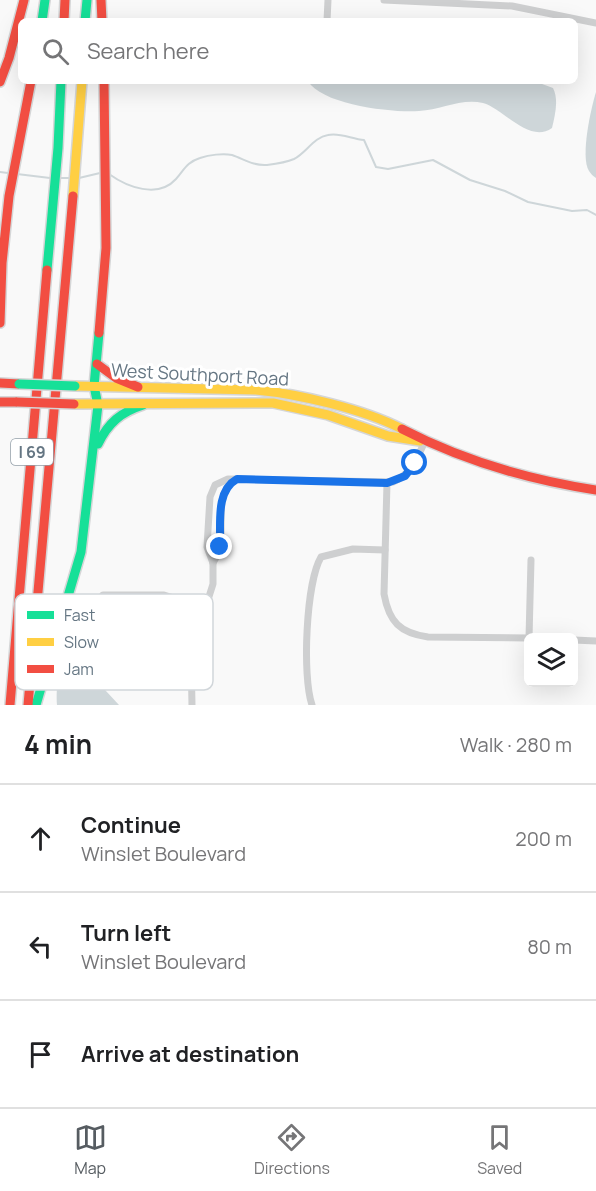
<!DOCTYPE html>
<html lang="en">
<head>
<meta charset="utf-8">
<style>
  :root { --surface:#fff; --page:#f2f2f2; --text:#202124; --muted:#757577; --line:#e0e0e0; --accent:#565c61 }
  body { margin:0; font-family:Manrope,sans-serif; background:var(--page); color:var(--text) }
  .controls { position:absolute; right:18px; bottom:18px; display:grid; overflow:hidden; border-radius:9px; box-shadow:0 6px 24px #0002 }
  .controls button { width:54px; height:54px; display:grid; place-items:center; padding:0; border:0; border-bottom:2px solid var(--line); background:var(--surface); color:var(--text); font:30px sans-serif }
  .stop { position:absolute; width:18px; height:18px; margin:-14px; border:4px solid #1a73e8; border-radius:50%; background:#fff }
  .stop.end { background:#1a73e8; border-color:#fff; box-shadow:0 2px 6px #0008 }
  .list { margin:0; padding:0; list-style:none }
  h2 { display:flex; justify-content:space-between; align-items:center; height:78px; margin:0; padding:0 24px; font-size:26px }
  h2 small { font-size:20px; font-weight:400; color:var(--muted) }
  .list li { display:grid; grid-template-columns:39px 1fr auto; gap:18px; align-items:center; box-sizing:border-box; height:108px; padding:0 24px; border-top:2px solid var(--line) }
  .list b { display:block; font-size:22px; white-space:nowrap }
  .list p { margin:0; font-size:20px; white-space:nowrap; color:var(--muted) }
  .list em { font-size:20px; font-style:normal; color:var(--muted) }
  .icon { flex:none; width:33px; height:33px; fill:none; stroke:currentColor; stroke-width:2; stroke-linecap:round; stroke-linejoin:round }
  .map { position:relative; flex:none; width:596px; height:705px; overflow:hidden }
  .search { position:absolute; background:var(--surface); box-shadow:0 6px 24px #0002; left:18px; right:18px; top:18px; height:66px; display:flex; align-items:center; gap:15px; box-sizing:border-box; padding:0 21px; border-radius:9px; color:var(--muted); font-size:22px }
  .sheet { height:402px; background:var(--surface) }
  nav { display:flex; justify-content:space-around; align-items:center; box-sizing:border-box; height:84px; border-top:2px solid var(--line); background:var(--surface); font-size:16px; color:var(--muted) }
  nav a { display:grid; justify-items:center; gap:3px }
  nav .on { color:var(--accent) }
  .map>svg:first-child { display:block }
  .water { fill:#ced6d9 }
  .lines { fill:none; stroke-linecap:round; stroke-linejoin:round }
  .stream { stroke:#ced6d9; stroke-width:2 }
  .fast-casing { stroke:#d5d6d7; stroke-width:12 }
  .slow-casing { stroke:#d5d6d7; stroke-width:12 }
  .jam-casing { stroke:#d5d6d7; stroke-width:12 }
  .street { stroke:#cecfd0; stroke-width:7 }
  .fast { stroke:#16e098; stroke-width:9 }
  .slow { stroke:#ffcf43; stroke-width:9 }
  .jam { stroke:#f24e42; stroke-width:9 }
  .fast-bridge-casing { stroke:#d5d6d7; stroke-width:12; stroke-linecap:butt }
  .jam-bridge-casing { stroke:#d5d6d7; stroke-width:12; stroke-linecap:butt }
  .fast-bridge { stroke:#16e098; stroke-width:9 }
  .jam-bridge { stroke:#f24e42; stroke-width:9 }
  .route { stroke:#1a73e8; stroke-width:8 }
  .labels { text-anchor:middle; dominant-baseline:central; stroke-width:6; stroke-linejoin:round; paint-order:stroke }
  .shield { fill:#fff; stroke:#939fa8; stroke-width:1.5 }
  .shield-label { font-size:16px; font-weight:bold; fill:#657683 }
  .street-label { font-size:18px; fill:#657683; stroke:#fff }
  .key { fill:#fff; stroke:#d1d6da; stroke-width:1.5 }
  .key-label { font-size:16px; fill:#657683 }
</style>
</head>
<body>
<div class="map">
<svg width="596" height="705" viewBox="0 0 596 705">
  <rect width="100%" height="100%" fill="#f9f9f9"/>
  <g class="water">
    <path d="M308 81H534L553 88C559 100 555 115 552 128 529 144 504 109 483 103 461 98 441 110 419 111 393 113 322 105 308 81Z"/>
    <path d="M596 92V178C593 176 591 174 589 171 580 157 591 108 596 92Z"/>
    <path d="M78 661 91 666 93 677 119 705H57C56 686 57 666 78 661Z"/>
  </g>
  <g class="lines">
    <g class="stream">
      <path d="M0 172 8 173"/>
      <path d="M17 174 50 178"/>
      <path d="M109 174C127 187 158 199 176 179 184 170 187 162 200 158 209 155 223 153 232 155 244 159 253 166 267 165 275 164 287 162 294 159 306 153 314 137 328 135 339 132 352 139 364 140L376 167 388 169 433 160 470 180 505 191 528 202 572 211 587 210 596 215"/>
      <path d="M58 178H71"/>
      <path d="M79 178 100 173"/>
    </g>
    <g class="fast-casing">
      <g id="fast">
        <path d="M42 21 45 0"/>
        <path d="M85 21 87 0"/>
        <path d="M47 270 58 148 61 81"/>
        <path d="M98 444C108 423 121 412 143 405"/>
        <path d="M36 705 81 552 98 405 94 386 99 333"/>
      </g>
    </g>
    <g class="slow-casing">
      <g id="slow">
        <path d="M73 196 82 81"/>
        <path d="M75 386 256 390C299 394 363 409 402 429"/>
        <path d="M74 404 273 403 328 415 388 436 420 441"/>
      </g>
    </g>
    <g class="jam-casing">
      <g id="jam">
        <path d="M101 0 102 21"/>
        <path d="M64 21 65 0"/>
        <path d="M0 82 9 58 24 0"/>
        <path d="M0 323 2 263 9 196 31 81"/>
        <path d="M99 333 106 248 104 81"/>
        <path d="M97 364 116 378 138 387"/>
        <path d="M0 383 19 384"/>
        <path d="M0 402H17"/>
        <path d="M402 429C462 460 530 480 596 490"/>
        <path d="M10 705 47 270"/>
        <path d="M28 705 73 196"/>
      </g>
    </g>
    <g class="street">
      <path d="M384 0 512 6 596 23"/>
      <path d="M327 21 328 0"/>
      <path d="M387 483 384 594C389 622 400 633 428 637L528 638"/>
      <path d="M213 563C216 558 219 552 220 546 224 525 214 492 236 480"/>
      <path d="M529 638 531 560"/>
      <path d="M574 640 596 641"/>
      <path d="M191 684 179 685 172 680 139 648 103 595H164L206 608"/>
      <path d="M192 705 191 653 213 584V563L207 547 210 497 215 485 228 479 393 482C411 474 417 459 425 441"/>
      <path d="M312 705C302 676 306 583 321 557L353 549 385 550"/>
    </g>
    <use href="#fast" class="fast"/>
    <use href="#slow" class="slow"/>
    <use href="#jam" class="jam"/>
    <g class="fast-bridge-casing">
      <path id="fast-bridge" d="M19 384 75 386"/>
    </g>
    <g class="jam-bridge-casing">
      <path id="jam-bridge" d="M17 402 74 404"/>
    </g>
    <use href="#fast-bridge" class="fast-bridge"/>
    <use href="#jam-bridge" class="jam-bridge"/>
  </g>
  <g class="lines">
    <path class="route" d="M220 547C221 525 215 491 237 479L387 483 405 476 415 463"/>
  </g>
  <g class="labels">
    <rect class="shield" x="11" y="439" width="42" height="26" rx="4.5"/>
    <g class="shield-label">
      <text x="32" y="452">I 69</text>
    </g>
    <g class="street-label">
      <text transform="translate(200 374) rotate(3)">West Southport Road</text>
    </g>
  </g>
  <rect x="15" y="594" width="198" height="96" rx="9" class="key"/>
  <rect x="27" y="611" width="27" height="8" fill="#16e098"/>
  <rect x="27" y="638" width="27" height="8" fill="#ffcf43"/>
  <rect x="27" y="665" width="27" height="8" fill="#f24e42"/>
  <g class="key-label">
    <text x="64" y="621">Fast</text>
    <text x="64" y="648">Slow</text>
    <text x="64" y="675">Jam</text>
  </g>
</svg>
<div class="controls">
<button><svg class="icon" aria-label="layers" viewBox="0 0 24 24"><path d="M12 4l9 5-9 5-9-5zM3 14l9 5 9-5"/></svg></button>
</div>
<div class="stop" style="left:415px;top:463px"></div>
<div class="stop end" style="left:220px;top:547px"></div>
<div class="search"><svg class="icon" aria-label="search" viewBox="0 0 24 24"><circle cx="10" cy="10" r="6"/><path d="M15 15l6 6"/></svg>Search here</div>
</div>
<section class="sheet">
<h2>4 min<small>Walk · 280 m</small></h2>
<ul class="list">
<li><svg class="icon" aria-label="ahead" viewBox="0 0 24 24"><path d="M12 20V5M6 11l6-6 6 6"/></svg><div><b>Continue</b><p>Winslet Boulevard</p></div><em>200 m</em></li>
<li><svg class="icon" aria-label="left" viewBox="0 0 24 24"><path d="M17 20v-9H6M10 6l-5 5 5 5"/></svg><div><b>Turn left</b><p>Winslet Boulevard</p></div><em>80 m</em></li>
<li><svg class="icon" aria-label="arrive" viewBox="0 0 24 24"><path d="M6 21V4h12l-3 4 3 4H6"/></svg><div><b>Arrive at destination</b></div></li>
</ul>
</section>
<nav>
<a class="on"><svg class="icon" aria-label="map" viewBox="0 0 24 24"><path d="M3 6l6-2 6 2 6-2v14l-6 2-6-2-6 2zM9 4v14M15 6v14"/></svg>Map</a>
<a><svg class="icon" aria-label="directions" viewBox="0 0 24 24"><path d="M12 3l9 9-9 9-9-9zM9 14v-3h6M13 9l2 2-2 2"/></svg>Directions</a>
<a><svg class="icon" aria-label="saved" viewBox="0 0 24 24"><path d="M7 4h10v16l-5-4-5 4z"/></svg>Saved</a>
</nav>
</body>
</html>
